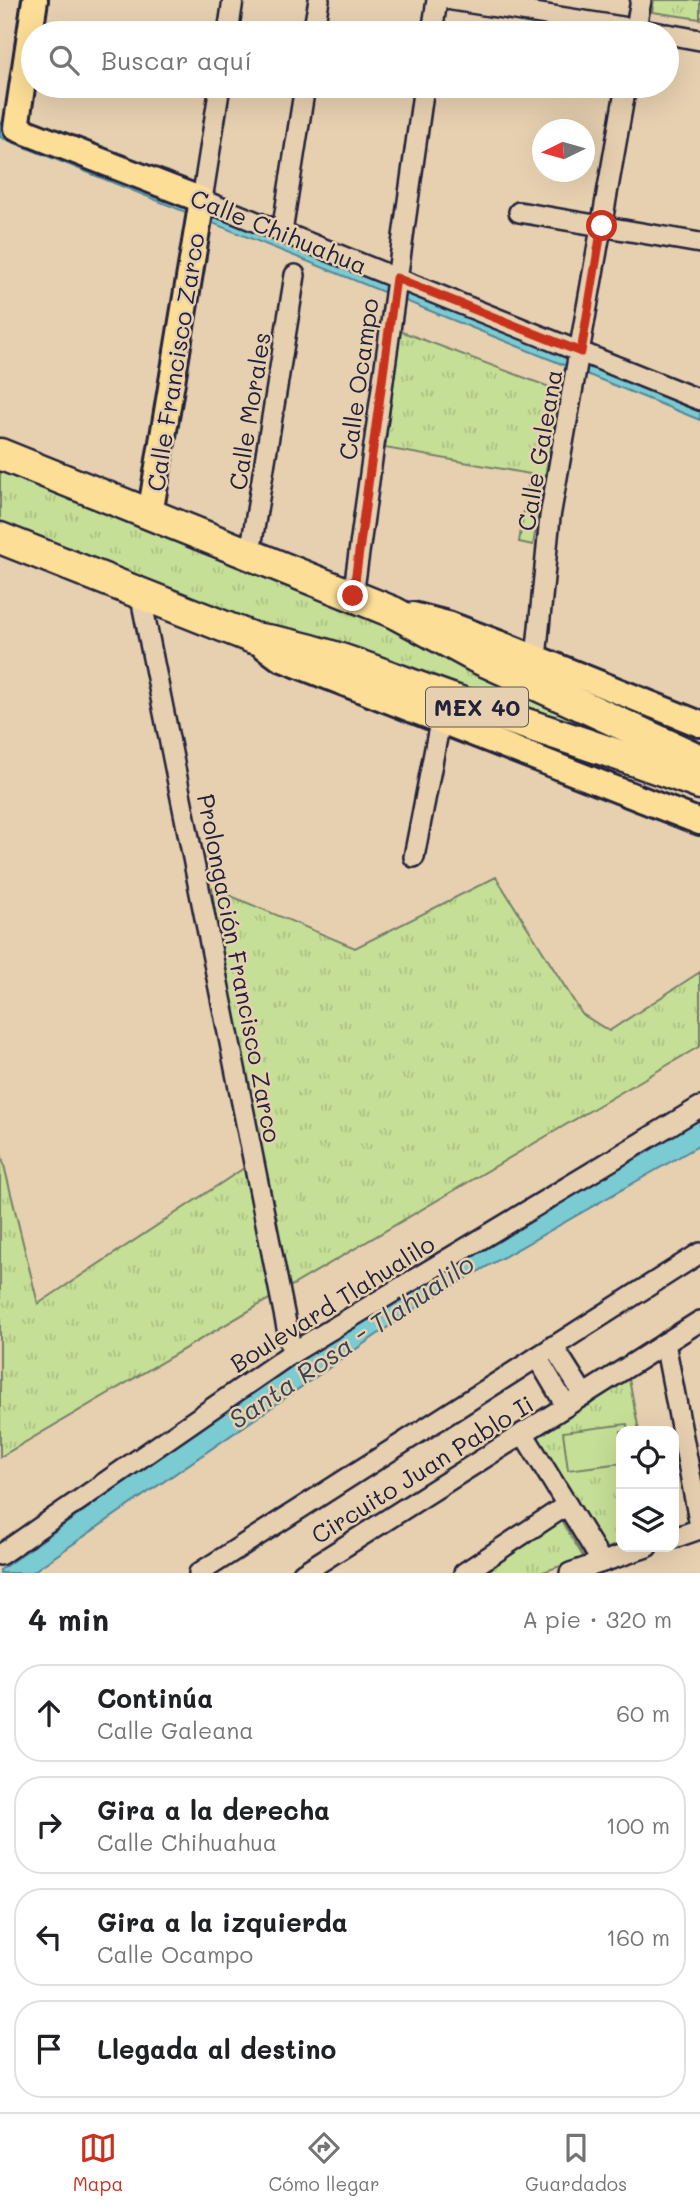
<!DOCTYPE html>
<html lang="es">
<head>
<meta charset="utf-8">
<style>
  :root { --surface:#fff; --page:#f6f6f6; --text:#202124; --muted:#757577; --line:#e0e0e0; --accent:#c8321e }
  body { margin:0; font-family:Mali,sans-serif; background:var(--page); color:var(--text) }
  .controls { position:absolute; right:21px; bottom:21px; display:grid; overflow:hidden; border-radius:14px; box-shadow:0 7px 28px #0002 }
  .controls button { width:63px; height:63px; display:grid; place-items:center; padding:0; border:0; border-bottom:2px solid var(--line); background:var(--surface); color:var(--text); font:35px sans-serif }
  .compass { position:absolute; left:532px; top:119px; width:63px; height:63px; border-radius:50%; background:var(--surface); box-shadow:0 7px 28px #0002; rotate:265deg }
  .stop { position:absolute; width:21px; height:21px; margin:-16px; border:5px solid #c8321e; border-radius:50%; background:#fff }
  .stop.end { background:#c8321e; border-color:#fff; box-shadow:0 2px 7px #0008 }
  .list { margin:0; padding:0; list-style:none }
  h2 { display:flex; justify-content:space-between; align-items:center; height:91px; margin:0; padding:0 28px; font-size:30px }
  h2 small { font-size:23px; font-weight:400; color:var(--muted) }
  .list li { display:grid; grid-template-columns:46px 1fr auto; gap:21px; align-items:center; box-sizing:border-box; height:98px; margin:0 14px 14px; padding:0 14px; border:2px solid var(--line); border-radius:28px }
  .list b { display:block; font-size:26px; white-space:nowrap }
  .list p { margin:0; font-size:23px; white-space:nowrap; color:var(--muted) }
  .list em { font-size:23px; font-style:normal; color:var(--muted) }
  .icon { flex:none; width:38px; height:38px; fill:none; stroke:currentColor; stroke-width:2; stroke-linecap:round; stroke-linejoin:round }
  .map { position:relative; flex:none; width:700px; height:1573px; overflow:hidden }
  .search { position:absolute; background:var(--surface); box-shadow:0 7px 28px #0002; left:21px; right:21px; top:21px; height:77px; display:flex; align-items:center; gap:18px; box-sizing:border-box; padding:0 24px; border-radius:38px; color:var(--muted); font-size:26px }
  .sheet { height:539px; background:var(--surface) }
  nav { display:flex; justify-content:space-around; align-items:center; box-sizing:border-box; height:98px; border-top:2px solid var(--line); background:var(--surface); font-size:19px; color:var(--muted) }
  nav a { display:grid; justify-items:center; gap:4px }
  nav .on { color:var(--accent) }
  .map>svg:first-child { display:block }
  .park { fill:url(#park-tufts); stroke:#748068; stroke-width:2 }
  .garden { fill:#c6df96; stroke:#748068; stroke-width:2 }
  .water { fill:#7acbd2; stroke:#578796; stroke-width:2 }
  .lines { fill:none; stroke-linecap:round; stroke-linejoin:round }
  .minor-casing { stroke:#22223b; stroke-width:24 }
  .major-casing { stroke:#22223b; stroke-width:30 }
  .highway-casing { stroke:#22223b; stroke-width:35 }
  .minor { stroke:#e7d0b0; stroke-width:19 }
  .major { stroke:#fcde96; stroke-width:24 }
  .highway { stroke:#fcde96; stroke-width:30 }
  .route { stroke:#c8321e; stroke-width:9 }
  .labels { text-anchor:middle; dominant-baseline:central; stroke-width:5; stroke-linejoin:round; paint-order:stroke }
  .shield { fill:#e7d0b0; stroke:#5d565e; stroke-width:2 }
  .shield-label { font-size:23px; font-weight:bold; fill:#22223b }
  .street-label { font-size:24px; fill:#22223b; stroke:#e7d0b0 }
  .water-label { font-size:26px; font-style:italic; fill:#344459; stroke:#e7d0b0 }
</style>
</head>
<body>
<div class="map">
<svg width="700" height="1573" viewBox="0 0 700 1573">
  <defs>
    <pattern id="park-tufts" width="24" height="20" patternUnits="userSpaceOnUse" patternTransform="scale(1.75)"><rect width="24" height="20" fill="#c6df96"/><path d="M3 7l-1-3M5 7V3M7 7l1-3M15 17l-1-3M17 17v-4M19 17l1-3" fill="none" stroke="#aabf82"/></pattern>
  </defs>
  <rect width="100%" height="100%" fill="#e7d0b0"/>
  <filter id="ink" filterUnits="userSpaceOnUse"><feTurbulence type="fractalNoise" baseFrequency=".0143" numOctaves="2"/><feDisplacementMap in="SourceGraphic" scale="14" xChannelSelector="R" yChannelSelector="G"/><feConvolveMatrix kernelMatrix="1 2 1 2 8 2 1 2 1" color-interpolation-filters="sRGB"/></filter>
  <g filter="url(#ink)">
    <g class="park">
      <path d="M654 0H700V19L652 12Z"/>
      <path d="M400 331 560 391 533 545 519 542 530 474 385 448Z"/>
      <path d="M0 450 390 615 700 776C465 698 225 627 0 523Z"/>
      <path d="M496 877 582 1014 609 1031 700 972V1046L0 1457V1149L38 1304 247 1166 212 888 355 948Z"/>
      <path d="M628 1374 639 1431H621V1543L605 1549 532 1436Z"/>
      <path d="M560 1518 584 1558 540 1573H485Z"/>
    </g>
    <path class="garden" d="M627 1424 628 1431H621V1463L568 1470 563 1432Z"/>
    <g class="water">
      <path d="M0 122 9 130 700 405V420L0 137Z"/>
      <path d="M700 1115V1145L423 1303 31 1573H0V1570L416 1276Z"/>
    </g>
    <g class="lines">
      <g class="minor-casing">
        <g id="minor">
          <path d="M452 0 660 33"/>
          <path d="M228 33 233 0"/>
          <path d="M313 33 319 0"/>
          <path d="M432 33 437 0"/>
          <path d="M635 33 641 0"/>
          <path d="M667 34 700 40"/>
          <path d="M220 86 202 200 700 400"/>
          <path d="M519 212 700 243"/>
          <path d="M282 232 305 86"/>
          <path d="M250 554 295 275"/>
          <path d="M140 593 292 1353"/>
          <path d="M353 596 424 86"/>
          <path d="M536 658 550 517 626 86"/>
          <path d="M414 857 440 722"/>
          <path d="M665 1343 700 1526"/>
          <path d="M553 1346 584 1395"/>
          <path d="M537 1357 566 1406"/>
          <path d="M523 1433 602 1562"/>
          <path d="M674 1538 700 1529"/>
          <path d="M0 1555 292 1353 700 1107"/>
          <path d="M199 1573 700 1253"/>
          <path d="M303 1573 700 1321"/>
          <path d="M464 1573 567 1505"/>
          <path d="M570 1573 647 1547"/>
        </g>
      </g>
      <g class="major-casing">
        <g id="major">
          <path d="M35 0 16 128 202 200 150 515"/>
          <path d="M413 615 448 624 506 646 700 724"/>
          <path d="M253 638 280 658 700 822"/>
        </g>
      </g>
      <g class="highway-casing">
        <g id="highway">
          <path d="M0 454 393 612 476 657 700 760"/>
          <path d="M0 538 253 638C323 647 390 678 457 701 538 728 620 754 700 784"/>
        </g>
      </g>
      <use href="#minor" class="minor"/>
      <use href="#major" class="major"/>
      <use href="#highway" class="highway"/>
    </g>
  </g>
  <g class="lines" filter="url(#ink)">
    <path class="route" d="M353 596 396 278 581 352 602 226"/>
  </g>
  <g class="labels">
    <rect class="shield" x="426" y="687.5" width="102" height="39" rx="5"/>
    <g class="shield-label">
      <text x="477" y="707">MEX 40</text>
    </g>
    <g class="street-label">
      <text transform="translate(279 231) rotate(22)">Calle Chihuahua</text>
      <text transform="translate(175 362) rotate(-81)">Calle Francisco Zarco</text>
      <text transform="translate(358 379) rotate(-82)">Calle Ocampo</text>
      <text transform="translate(249 411) rotate(-81)">Calle Morales</text>
      <text transform="translate(539 450) rotate(-80)">Calle Galeana</text>
      <text transform="translate(240 968) rotate(79)">Prolongación Francisco Zarco</text>
      <text transform="translate(332 1303) rotate(-32)">Boulevard Tlahualilo</text>
      <text transform="translate(422 1469) rotate(-32)">Circuito Juan Pablo Ii</text>
    </g>
    <g class="water-label">
      <text transform="translate(351 1341) rotate(-34)">Santa Rosa - Tlahualilo</text>
    </g>
  </g>
</svg>
<div class="controls">
<button><svg class="icon" aria-label="locate" viewBox="0 0 24 24"><circle cx="12" cy="12" r="6"/><path d="M12 2v4M12 18v4M2 12h4M18 12h4"/></svg></button>
<button><svg class="icon" aria-label="layers" viewBox="0 0 24 24"><path d="M12 4l9 5-9 5-9-5zM3 14l9 5 9-5"/></svg></button>
</div>
<svg class="compass" viewBox="-18 -18 36 36"><path d="M0-13l5 13h-10z" fill="#e53935"/><path d="M0 13l5-13h-10z" fill="#757577"/></svg>
<div class="stop" style="left:602px;top:226px"></div>
<div class="stop end" style="left:353px;top:596px"></div>
<div class="search"><svg class="icon" aria-label="search" viewBox="0 0 24 24"><circle cx="10" cy="10" r="6"/><path d="M15 15l6 6"/></svg>Buscar aquí</div>
</div>
<section class="sheet">
<h2>4 min<small>A pie · 320 m</small></h2>
<ul class="list">
<li><svg class="icon" aria-label="ahead" viewBox="0 0 24 24"><path d="M12 20V5M6 11l6-6 6 6"/></svg><div><b>Continúa</b><p>Calle Galeana</p></div><em>60 m</em></li>
<li><svg class="icon" aria-label="right" viewBox="0 0 24 24"><path d="M7 20v-9h11M14 6l5 5-5 5"/></svg><div><b>Gira a la derecha</b><p>Calle Chihuahua</p></div><em>100 m</em></li>
<li><svg class="icon" aria-label="left" viewBox="0 0 24 24"><path d="M17 20v-9H6M10 6l-5 5 5 5"/></svg><div><b>Gira a la izquierda</b><p>Calle Ocampo</p></div><em>160 m</em></li>
<li><svg class="icon" aria-label="arrive" viewBox="0 0 24 24"><path d="M6 21V4h12l-3 4 3 4H6"/></svg><div><b>Llegada al destino</b></div></li>
</ul>
</section>
<nav>
<a class="on"><svg class="icon" aria-label="map" viewBox="0 0 24 24"><path d="M3 6l6-2 6 2 6-2v14l-6 2-6-2-6 2zM9 4v14M15 6v14"/></svg>Mapa</a>
<a><svg class="icon" aria-label="directions" viewBox="0 0 24 24"><path d="M12 3l9 9-9 9-9-9zM9 14v-3h6M13 9l2 2-2 2"/></svg>Cómo llegar</a>
<a><svg class="icon" aria-label="saved" viewBox="0 0 24 24"><path d="M7 4h10v16l-5-4-5 4z"/></svg>Guardados</a>
</nav>
</body>
</html>
